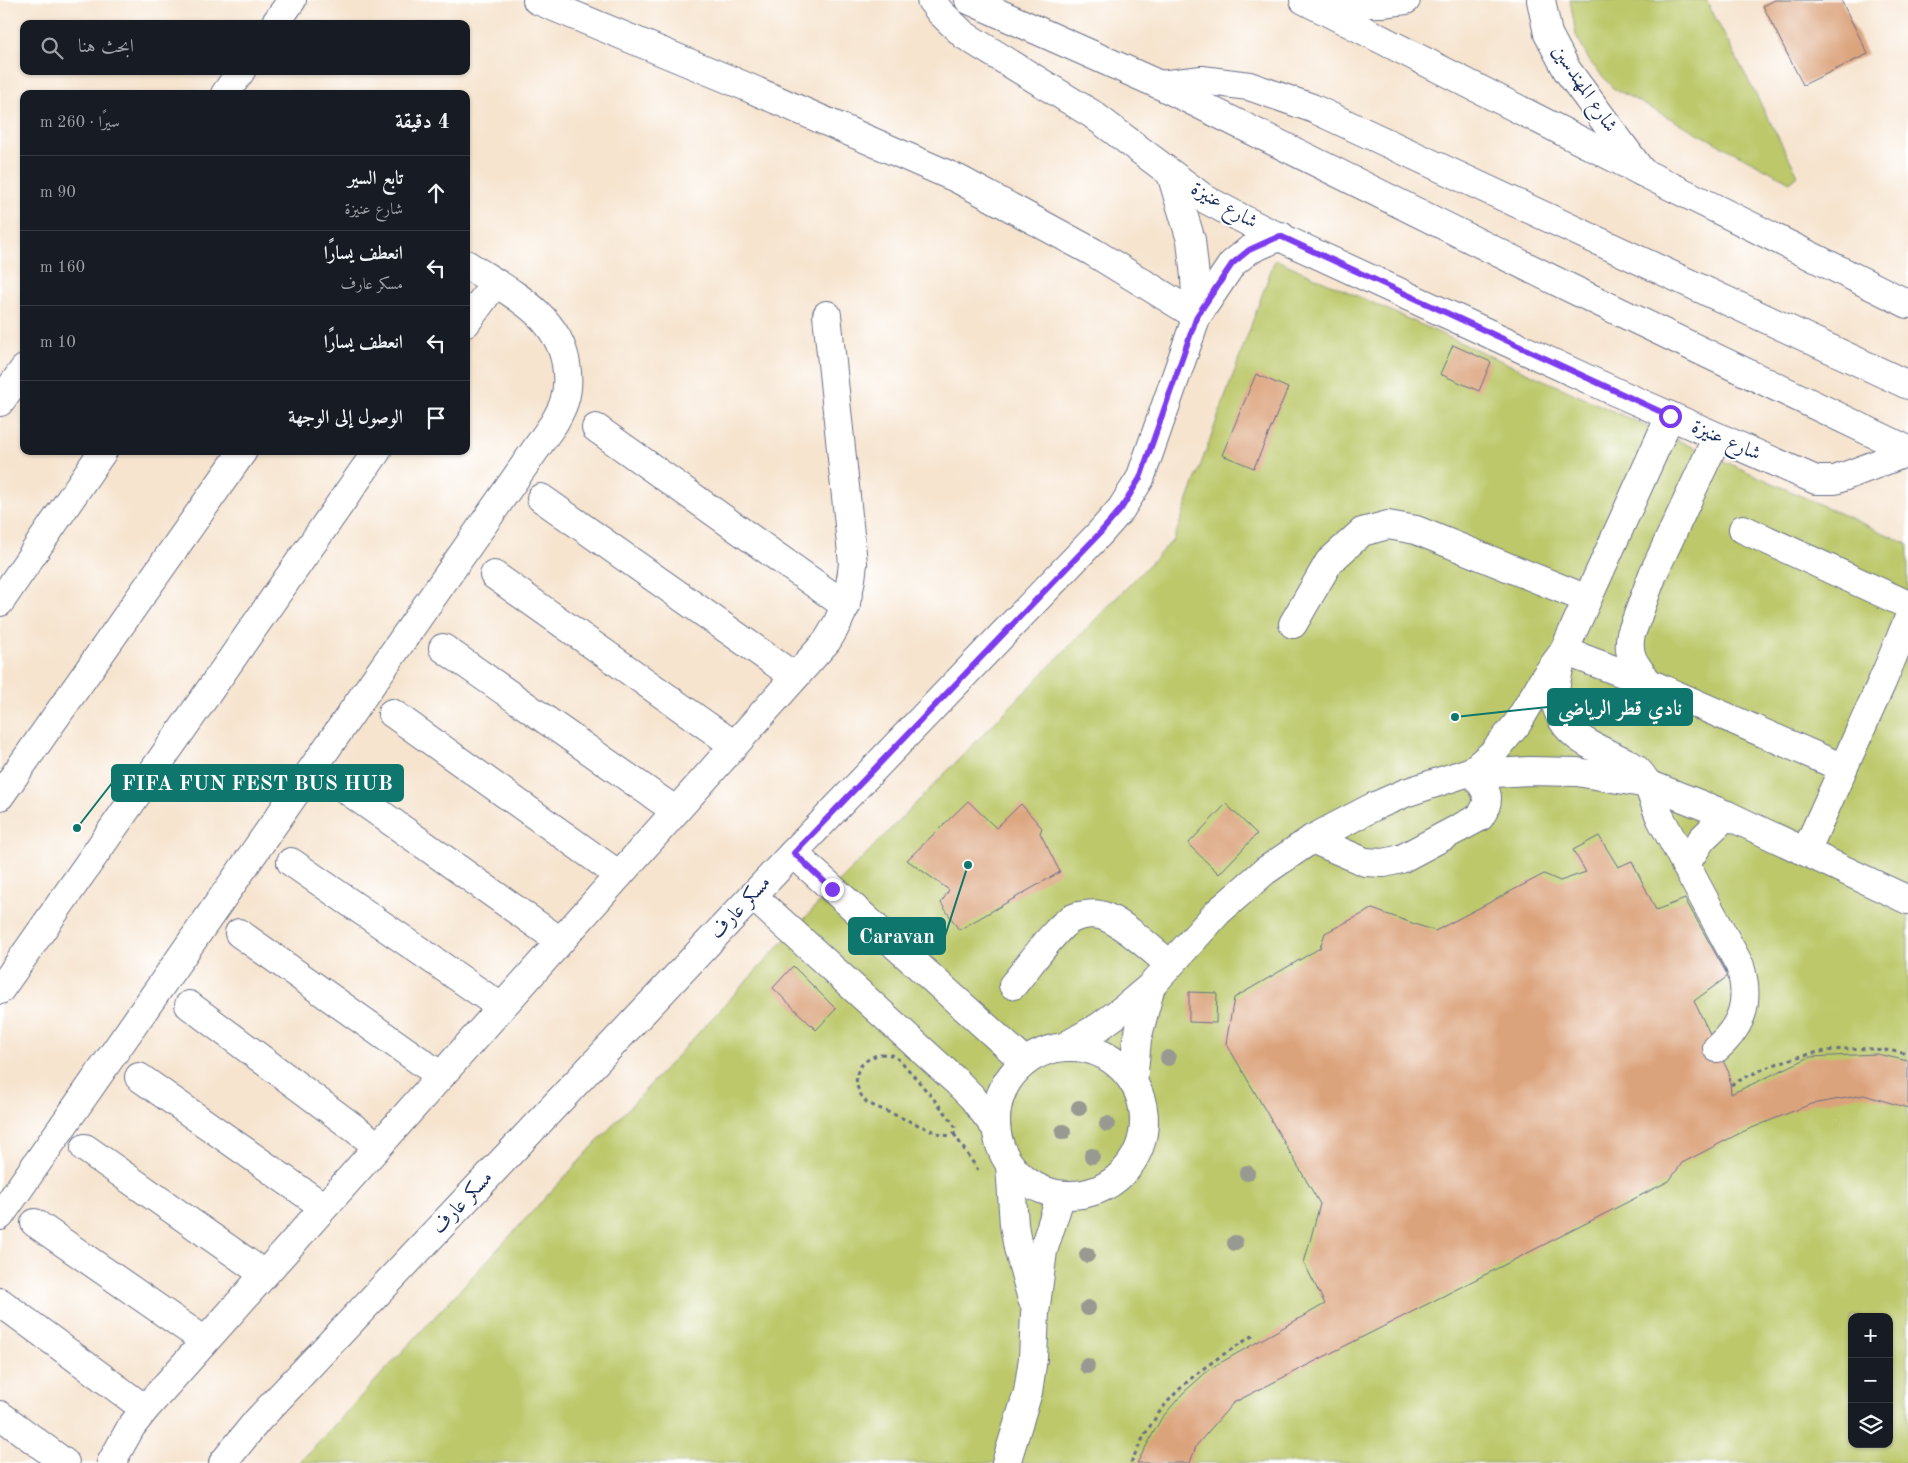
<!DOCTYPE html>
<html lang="ar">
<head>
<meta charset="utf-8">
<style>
  :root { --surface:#171b24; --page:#242831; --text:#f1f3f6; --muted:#9ea1a6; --line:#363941 }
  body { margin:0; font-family:"Old Standard TT",Amiri,serif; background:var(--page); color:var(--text); direction:rtl }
  .controls { position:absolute; right:15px; bottom:15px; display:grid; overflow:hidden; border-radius:10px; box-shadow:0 1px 4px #0004 }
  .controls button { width:45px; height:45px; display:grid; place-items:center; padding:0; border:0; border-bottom:1px solid var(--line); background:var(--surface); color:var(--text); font:25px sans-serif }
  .stop { position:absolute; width:15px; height:15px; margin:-11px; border:4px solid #7c3aed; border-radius:50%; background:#fff }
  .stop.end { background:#7c3aed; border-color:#fff; box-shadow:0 1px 5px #0008 }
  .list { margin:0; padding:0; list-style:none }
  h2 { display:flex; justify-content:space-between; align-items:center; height:65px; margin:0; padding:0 20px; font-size:21px }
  h2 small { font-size:16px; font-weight:400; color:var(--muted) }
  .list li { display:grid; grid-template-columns:32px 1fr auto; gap:15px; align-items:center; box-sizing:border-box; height:75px; padding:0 20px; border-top:1px solid var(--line) }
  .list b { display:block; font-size:19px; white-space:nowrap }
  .list p { margin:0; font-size:16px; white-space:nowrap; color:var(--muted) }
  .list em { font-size:16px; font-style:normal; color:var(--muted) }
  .icon { flex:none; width:28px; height:28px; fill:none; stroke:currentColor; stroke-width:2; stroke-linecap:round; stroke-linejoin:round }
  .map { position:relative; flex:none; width:1908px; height:1463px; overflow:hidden; direction:ltr }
  .search { position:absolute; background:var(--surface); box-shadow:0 1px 4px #0004; left:20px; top:20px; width:450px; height:55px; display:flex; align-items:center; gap:12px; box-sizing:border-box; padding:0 18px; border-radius:10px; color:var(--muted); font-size:19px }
  .panel { position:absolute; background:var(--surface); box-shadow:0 1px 4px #0004; left:20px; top:90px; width:450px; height:365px; border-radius:10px; direction:rtl }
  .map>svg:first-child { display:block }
  .green { fill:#bcc869; stroke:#6c7c64; fill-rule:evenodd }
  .building { fill:#dba37b }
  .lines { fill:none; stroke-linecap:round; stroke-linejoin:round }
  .minor-casing { stroke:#686e86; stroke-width:30 }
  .major-casing { stroke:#686e86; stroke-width:30 }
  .highway-casing { stroke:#686e86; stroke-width:30 }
  .path { stroke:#686e86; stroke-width:3; stroke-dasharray:4 4; stroke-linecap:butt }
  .minor { stroke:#fff; stroke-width:28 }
  .major { stroke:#fff; stroke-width:28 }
  .highway { stroke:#fff; stroke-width:28 }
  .tree { fill:#989a92 }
  .route { stroke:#7c3aed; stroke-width:6 }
  .labels { text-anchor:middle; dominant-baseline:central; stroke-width:4; stroke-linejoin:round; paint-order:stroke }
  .street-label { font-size:20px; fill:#1b2f5e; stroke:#fff }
  .leader { fill:none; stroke:#0f766e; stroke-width:2 }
  .callout-dot { fill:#0f766e; stroke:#fff; stroke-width:2 }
  .callout { fill:#0f766e; stroke:#0f766e; stroke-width:2 }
  .callout-label { font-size:21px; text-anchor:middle; font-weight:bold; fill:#fff }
</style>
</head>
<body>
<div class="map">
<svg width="1908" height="1463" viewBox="0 0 1908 1463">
  <rect width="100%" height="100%" fill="#fff"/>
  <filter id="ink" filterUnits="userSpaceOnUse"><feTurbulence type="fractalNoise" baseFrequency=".02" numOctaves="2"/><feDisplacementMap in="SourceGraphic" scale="10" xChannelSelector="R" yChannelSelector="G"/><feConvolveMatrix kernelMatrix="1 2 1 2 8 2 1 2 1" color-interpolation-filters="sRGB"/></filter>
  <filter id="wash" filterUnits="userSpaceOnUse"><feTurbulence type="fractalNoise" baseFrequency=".0096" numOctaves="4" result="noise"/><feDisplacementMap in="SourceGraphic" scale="20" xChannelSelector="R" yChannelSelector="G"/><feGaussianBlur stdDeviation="1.12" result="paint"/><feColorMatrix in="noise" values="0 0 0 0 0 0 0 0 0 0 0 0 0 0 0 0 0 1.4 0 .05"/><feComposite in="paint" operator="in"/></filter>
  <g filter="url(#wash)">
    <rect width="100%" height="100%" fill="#f6e4cf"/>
    <g class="green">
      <path d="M1570 0H1706L1798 175 1790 182 1613 88 1590 62 1576 35Z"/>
      <path d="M1275 259 1908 544V1463H299L832 889 1174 539ZM1852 1317H1889V1444H1852Z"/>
    </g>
    <g id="blocks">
      <g class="building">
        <path d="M1775 0H1841L1868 54 1803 85 1763 6Z"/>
        <path d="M1453 345 1491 362 1479 391 1440 374Z"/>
        <path d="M1256 374 1288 388 1254 468 1222 455Z"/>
        <path d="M968 801 996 828 1021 804 1042 828 1040 833 1060 872 959 930 941 903 949 890 907 860Z"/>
        <path d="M1226 804 1257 834 1219 874 1188 844Z"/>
        <path d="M1599 836 1618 867 1632 861 1656 910 1685 899 1728 976 1694 1001 1729 1073 1731 1094 1810 1057 1877 1054 1908 1061V1108L1864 1095 1811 1104 1742 1132 1682 1163 1669 1181 1233 1403 1196 1446 1190 1463H1137L1161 1419 1183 1393 1211 1368 1325 1304 1304 1263 1320 1204 1226 1043 1234 998 1320 948 1325 933 1372 909 1435 931 1544 874 1560 881 1586 872 1573 850Z"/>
        <path d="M793 966 836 1009 816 1030 773 988Z"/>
        <path d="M1189 992 1217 993 1216 1023 1189 1022Z"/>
      </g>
    </g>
  </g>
  <g filter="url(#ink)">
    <use href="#blocks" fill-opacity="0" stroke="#686e86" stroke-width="1"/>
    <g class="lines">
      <g class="minor-casing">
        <g id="minor">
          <path d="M537 0 740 84 958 179 1093 252 1197 316"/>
          <path d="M931 0 940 12 964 35 1092 114 1205 199 1260 228 1618 393 1816 480H1835L1908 452"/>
          <path d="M1541 0 1548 34 1567 70 1642 172"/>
          <path d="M1314 4 1382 3 1406 0"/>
          <path d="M275 24 292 0"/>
          <path d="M225 94 241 71"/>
          <path d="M1171 174 1191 240 1195 277 1197 316"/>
          <path d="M466 323 495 283"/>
          <path d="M0 402 24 369"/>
          <path d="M596 428 846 606"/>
          <path d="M541 498 795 677"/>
          <path d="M1743 529 1908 605"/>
          <path d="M494 575 734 745"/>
          <path d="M0 602 103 451"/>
          <path d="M1293 624 1329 562 1362 532 1388 525 1416 530 1587 599"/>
          <path d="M443 648 676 811"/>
          <path d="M1649 683C1636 666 1626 656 1631 634L1653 574 1717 437"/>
          <path d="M392 713 619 875"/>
          <path d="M1472 771 1492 754 1517 724 1545 677 1564 651 1670 416"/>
          <path d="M344 788 560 941"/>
          <path d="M0 796 243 451"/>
          <path d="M1312 839 1365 862 1384 863 1401 859 1480 817C1494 796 1485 789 1472 771"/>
          <path d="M1806 851 1882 682 1908 620"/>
          <path d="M793 853 1025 1062"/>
          <path d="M291 862 501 1007"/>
          <path d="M1685 865 1702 839 1727 815"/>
          <path d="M753 896 958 1083 972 1097 996 1128"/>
          <path d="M239 933 441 1076"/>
          <path d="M1013 985C1026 970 1056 927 1071 919 1082 914 1097 912 1108 918 1128 927 1152 950 1169 964"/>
          <path d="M0 990 377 451"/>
          <path d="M189 1005 378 1146"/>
          <circle cx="1070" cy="1121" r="74"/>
          <path d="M1064 1047 1099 1027 1126 1007 1151 986 1218 912 1265 871 1312 839 1373 807 1405 793 1472 771 1495 773 1529 771 1577 772 1648 784 1727 815 1908 900"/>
          <path d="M1717 1048C1744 1024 1750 1000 1740 966 1714 917 1687 868 1661 819 1653 803 1651 784 1638 771 1633 765 1626 762 1619 759 1595 747 1568 738 1558 711 1551 692 1559 669 1564 651L1649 683 1843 768"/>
          <path d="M139 1077 324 1207"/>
          <path d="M1133 1082 1137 1039 1151 986"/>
          <path d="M85 1148 264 1274"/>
          <path d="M1010 1165 1014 1225 1018 1248 1032 1299"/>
          <path d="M0 1216 554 423C558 416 562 409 564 402 568 390 568 376 566 364 558 313 505 290 466 264"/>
          <path d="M35 1223 205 1341"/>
          <path d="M0 1302 145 1409"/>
          <path d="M0 1415 65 1463"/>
          <path d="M111 1463 131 1427 145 1409 827 641C844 615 850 594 853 563L827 315"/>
          <path d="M223 1463 257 1421 793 853 1100 533 1121 509 1140 479 1197 316 1232 264 1249 250 1281 236"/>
          <path d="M1006 1463 1028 1392 1033 1358 1035 1313 1043 1251 1061 1195"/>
        </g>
      </g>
      <g class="major-casing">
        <g id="major">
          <path d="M969 0 1160 85 1572 289 1908 450"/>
          <path d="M1304 0 1642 172 1908 304"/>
        </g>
      </g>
      <g class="highway-casing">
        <path id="highway" d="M1160 85 1202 80 1249 86 1312 108 1908 385"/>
      </g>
      <g class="path">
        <path d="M881 1054 892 1055 901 1061 949 1117 955 1127 954 1134 950 1136 942 1135 867 1103C849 1083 854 1061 881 1054Z"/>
        <path d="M1731 1085C1787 1054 1844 1040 1908 1054"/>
        <path d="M954 1134 978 1170"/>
        <path d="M1131 1463C1160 1396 1194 1372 1254 1335"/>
      </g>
      <use href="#minor" class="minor"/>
      <use href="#major" class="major"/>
      <use href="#highway" class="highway"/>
    </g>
    <g class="tree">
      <circle cx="1168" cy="1058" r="8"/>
      <circle cx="1079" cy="1108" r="8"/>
      <circle cx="1107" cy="1124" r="8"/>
      <circle cx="1063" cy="1132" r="8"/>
      <circle cx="1092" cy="1156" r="8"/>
      <circle cx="1247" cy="1173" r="8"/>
      <circle cx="1235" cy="1243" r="8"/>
      <circle cx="1087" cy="1255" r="8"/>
      <circle cx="1088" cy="1308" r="8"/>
      <circle cx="1087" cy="1366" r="8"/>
    </g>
  </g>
  <g class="lines" filter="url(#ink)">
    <path class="route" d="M832 889 794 853 1100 533 1121 509 1140 478 1197 316 1232 264 1249 250 1280 236 1670 416"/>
  </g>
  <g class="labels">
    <g class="street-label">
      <text transform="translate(1584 89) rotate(56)">شارع المهندسين</text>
      <text transform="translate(1224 206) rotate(30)">شارع عنيزة</text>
      <text transform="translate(1726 441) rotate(24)">شارع عنيزة</text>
      <text transform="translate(741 908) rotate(-47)">مسكر عارف</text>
      <text transform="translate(463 1203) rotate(-47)">مسكر عارف</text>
    </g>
  </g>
  <path class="leader" d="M1455 717L1548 707M77 828L112 783M968 865L945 936"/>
  <g class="callout-dot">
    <circle cx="1455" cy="717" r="5"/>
    <circle cx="77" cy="828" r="5"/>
    <circle cx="968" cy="865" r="5"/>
  </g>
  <g class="callout">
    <rect x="1548" y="689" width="144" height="36" rx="5"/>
    <rect x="112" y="765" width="291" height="36" rx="5"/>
    <rect x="849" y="918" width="96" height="36" rx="5"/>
  </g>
  <g class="callout-label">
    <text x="1620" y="715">نادي قطر الرياضي</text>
    <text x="257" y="790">FIFA FUN FEST BUS HUB</text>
    <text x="897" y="943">Caravan</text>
  </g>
</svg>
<div class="controls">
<button>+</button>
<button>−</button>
<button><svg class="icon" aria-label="layers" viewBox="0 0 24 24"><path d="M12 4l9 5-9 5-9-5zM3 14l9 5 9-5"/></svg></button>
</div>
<div class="stop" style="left:1670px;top:416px"></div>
<div class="stop end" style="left:832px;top:889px"></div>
<div class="search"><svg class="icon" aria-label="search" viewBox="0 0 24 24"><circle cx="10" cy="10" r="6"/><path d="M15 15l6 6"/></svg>ابحث هنا</div>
<section class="panel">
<h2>4 دقيقة<small>سيرًا · 260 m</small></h2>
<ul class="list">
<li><svg class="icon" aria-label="ahead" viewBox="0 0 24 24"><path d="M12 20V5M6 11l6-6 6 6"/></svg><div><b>تابع السير</b><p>شارع عنيزة</p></div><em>90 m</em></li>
<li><svg class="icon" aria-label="left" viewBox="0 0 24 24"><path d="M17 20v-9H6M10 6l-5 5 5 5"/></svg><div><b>انعطف يسارًا</b><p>مسكر عارف</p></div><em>160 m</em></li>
<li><svg class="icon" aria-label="left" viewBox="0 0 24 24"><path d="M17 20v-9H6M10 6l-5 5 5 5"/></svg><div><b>انعطف يسارًا</b></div><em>10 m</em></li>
<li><svg class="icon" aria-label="arrive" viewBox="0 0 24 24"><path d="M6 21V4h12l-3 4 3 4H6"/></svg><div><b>الوصول إلى الوجهة</b></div></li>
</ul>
</section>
</div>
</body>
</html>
